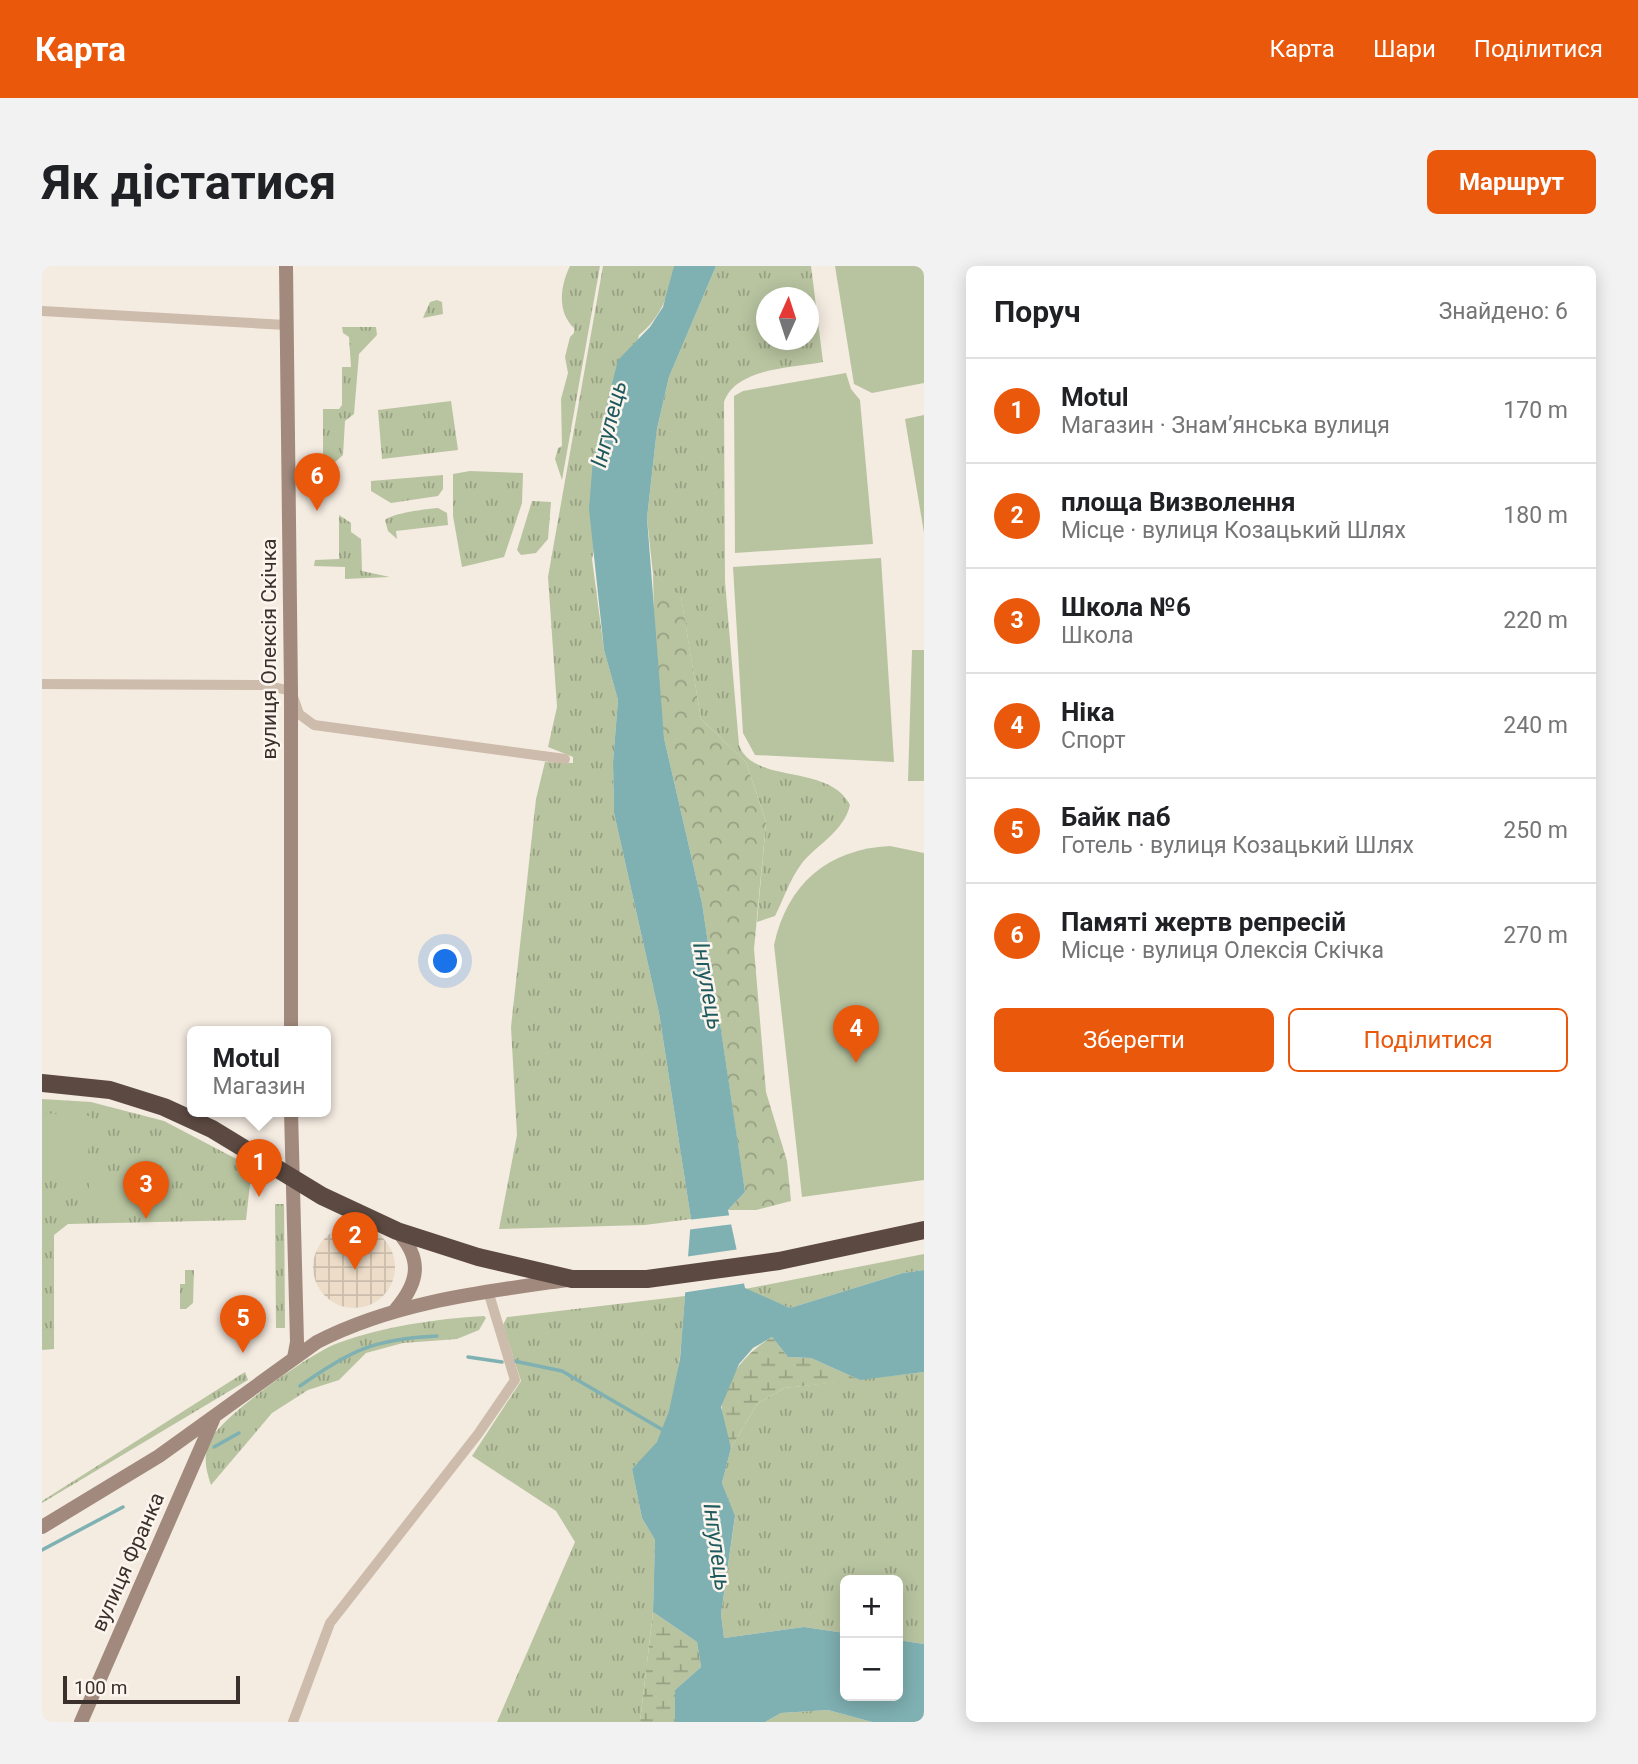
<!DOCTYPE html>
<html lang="uk">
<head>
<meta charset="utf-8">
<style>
  :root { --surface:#fff; --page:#f2f2f2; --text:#202124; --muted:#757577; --line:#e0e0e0; --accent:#ea580c }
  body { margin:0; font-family:Roboto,sans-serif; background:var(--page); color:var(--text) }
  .controls { position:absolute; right:21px; bottom:21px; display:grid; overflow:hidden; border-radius:10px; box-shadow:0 4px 18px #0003 }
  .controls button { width:63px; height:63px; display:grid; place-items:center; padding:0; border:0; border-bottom:2px solid var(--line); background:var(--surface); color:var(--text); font:35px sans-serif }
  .compass { position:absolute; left:714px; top:21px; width:63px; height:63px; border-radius:50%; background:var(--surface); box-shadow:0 4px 18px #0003; rotate:3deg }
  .scale { position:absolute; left:21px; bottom:18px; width:177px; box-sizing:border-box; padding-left:7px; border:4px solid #3b302b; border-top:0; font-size:19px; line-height:24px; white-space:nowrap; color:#3b302b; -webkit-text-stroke:5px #fbf5ee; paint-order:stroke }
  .you { position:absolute; left:404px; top:696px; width:24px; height:24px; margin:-18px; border:5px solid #fff; border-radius:50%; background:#1a73e8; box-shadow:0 0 0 10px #1a73e833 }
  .badge { display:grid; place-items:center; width:46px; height:46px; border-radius:50%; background:var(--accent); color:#fff; font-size:23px; font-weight:700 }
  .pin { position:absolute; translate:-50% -58px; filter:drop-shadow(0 2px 4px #0008) }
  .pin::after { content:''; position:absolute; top:37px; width:24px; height:21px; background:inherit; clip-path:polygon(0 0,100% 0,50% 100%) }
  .popup { position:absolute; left:145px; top:760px; width:144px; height:91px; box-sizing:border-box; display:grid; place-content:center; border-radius:10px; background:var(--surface); filter:drop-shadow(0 2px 5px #0005); font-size:23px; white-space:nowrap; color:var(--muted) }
  .popup b { font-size:26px; color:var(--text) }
  .popup::after { content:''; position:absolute; left:50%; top:100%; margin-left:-14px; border:14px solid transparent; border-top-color:var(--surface) }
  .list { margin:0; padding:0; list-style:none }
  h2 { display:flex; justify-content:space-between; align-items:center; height:91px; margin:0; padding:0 28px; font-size:30px }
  h2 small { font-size:23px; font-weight:400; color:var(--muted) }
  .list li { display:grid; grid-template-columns:46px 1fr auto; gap:21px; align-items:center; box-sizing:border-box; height:105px; padding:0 28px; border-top:2px solid var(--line) }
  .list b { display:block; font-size:26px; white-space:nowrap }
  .list p { margin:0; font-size:23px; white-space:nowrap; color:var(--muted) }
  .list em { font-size:23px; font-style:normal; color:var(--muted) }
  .actions { display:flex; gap:14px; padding:21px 28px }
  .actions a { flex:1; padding:16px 0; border:2px solid var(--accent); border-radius:10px; text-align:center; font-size:24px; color:var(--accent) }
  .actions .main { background:var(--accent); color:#fff }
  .map { position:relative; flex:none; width:882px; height:1456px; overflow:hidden; border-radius:10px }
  header { display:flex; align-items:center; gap:42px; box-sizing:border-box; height:98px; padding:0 35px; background:var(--accent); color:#fff }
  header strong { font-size:33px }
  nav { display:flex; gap:38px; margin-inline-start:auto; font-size:24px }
  .intro { display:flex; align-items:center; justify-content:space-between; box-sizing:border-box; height:168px; padding:0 42px }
  h1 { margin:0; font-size:49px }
  .button { padding:18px 32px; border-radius:10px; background:var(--accent); color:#fff; font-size:24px; font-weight:700 }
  main { display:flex; gap:42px; padding:0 42px }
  aside { flex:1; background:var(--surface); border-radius:10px; box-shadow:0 4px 18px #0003 }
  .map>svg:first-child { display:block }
  .grass { fill:url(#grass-tufts); fill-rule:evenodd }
  .forest { fill:url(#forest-crowns) }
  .wetland { fill:url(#wetland-marsh) }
  .park { fill:#b8c4a0 }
  .plaza { fill:url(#plaza-grid) }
  .water { fill:#7fb0b2 }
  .pier { fill:#f4ebe1 }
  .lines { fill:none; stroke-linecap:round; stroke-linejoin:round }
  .stream { stroke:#7fb0b2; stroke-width:3.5 }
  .street { stroke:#cdbbac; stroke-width:10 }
  .secondary { stroke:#a18a7d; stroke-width:14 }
  .highway { stroke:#5c4a42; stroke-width:18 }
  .labels { text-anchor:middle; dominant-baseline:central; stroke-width:5; stroke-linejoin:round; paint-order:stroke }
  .street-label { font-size:21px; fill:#3b302b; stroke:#fbf5ee }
  .water-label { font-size:23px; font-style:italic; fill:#1f5a5e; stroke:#fbf5ee }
</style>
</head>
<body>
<header>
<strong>Карта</strong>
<nav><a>Карта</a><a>Шари</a><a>Поділитися</a></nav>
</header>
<div class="intro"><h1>Як дістатися</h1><a class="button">Маршрут</a></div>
<main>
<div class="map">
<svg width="882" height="1456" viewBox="0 0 882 1456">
  <defs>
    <pattern id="grass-tufts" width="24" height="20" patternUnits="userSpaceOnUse" patternTransform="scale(1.75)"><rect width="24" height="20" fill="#b8c4a0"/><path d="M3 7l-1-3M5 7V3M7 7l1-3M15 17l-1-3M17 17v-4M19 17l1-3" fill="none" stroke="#97a083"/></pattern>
    <pattern id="forest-crowns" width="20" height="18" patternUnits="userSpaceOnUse" patternTransform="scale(1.75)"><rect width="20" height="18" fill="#b8c4a0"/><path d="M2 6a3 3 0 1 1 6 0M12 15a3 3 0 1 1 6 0" fill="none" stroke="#97a083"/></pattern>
    <pattern id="wetland-marsh" width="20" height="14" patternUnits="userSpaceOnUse" patternTransform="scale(1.75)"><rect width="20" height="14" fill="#b8c4a0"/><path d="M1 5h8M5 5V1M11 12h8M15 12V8" fill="none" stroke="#97a083"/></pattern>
    <pattern id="plaza-grid" width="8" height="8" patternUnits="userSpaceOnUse" patternTransform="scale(1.75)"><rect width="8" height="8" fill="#ecdcc8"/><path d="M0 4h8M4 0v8" fill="none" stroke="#cbbdac"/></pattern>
  </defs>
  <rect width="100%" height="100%" fill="#f4ebe1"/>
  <g class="grass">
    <path d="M528 0H558L520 214 513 193 516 182 520 180 519 133 526 107 523 91 528 71 532 67V62C515 46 518 20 528 0Z"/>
    <path d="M561 0H632C628 27 619 52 597 69L550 293 562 384 576 434 571 496 572 547 617 747 649 953 603 959 457 963 475 869 469 761 494 533 503 496 531 497V491L506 481 515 441 506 311Z"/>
    <path d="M674 0H769L781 96C749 102 694 102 682 136L683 316 697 479C711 519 787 497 808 539 802 565 776 578 760 597 748 613 742 632 733 650L715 656 724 556 704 496 659 453 639 331 611 308 605 252 615 163 627 111ZM724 32H766V74H724Z"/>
    <path d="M395 34 400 36 401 48 381 52 388 36Z"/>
    <path d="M300 61H334L335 69 317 88 312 148 303 155 301 189 291 198 281 199V143H297L300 139V101H309L307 71 301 67Z"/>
    <path d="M409 135 416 184 340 193 336 144Z"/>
    <path d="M428 205 481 207 480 237 462 291 420 301 411 250V208Z"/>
    <path d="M401 209V223L396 230 349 237 329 225V215Z"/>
    <path d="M490 235 509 236 506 273 494 287 479 289 475 284Z"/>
    <path d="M396 242 405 247 406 259 354 265 355 273 346 265 343 254C351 247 384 243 396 242Z"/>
    <path d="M297 249 309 257V266L319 273 320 305 348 311 303 313V301L272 300 273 294 297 293Z"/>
    <path d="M0 833 49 836 122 855 227 910 226 918H208L204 954 26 958 12 969V1083L0 1084Z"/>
    <path d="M233 938H242L243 1062H234Z"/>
    <path d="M882 988V1004L861 1007 748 1042 703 1023Z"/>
    <path d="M143 1004H152L151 1037 144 1043H138V1018H143Z"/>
    <path d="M643 1030C639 1077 638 1132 616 1175 610 1185 598 1194 590 1203L600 1252 613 1274 611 1346 598 1456H455L533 1276 514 1245 430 1190 479 1115 461 1059 465 1051Z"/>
    <path d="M442 1050 444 1052 437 1064 415 1073 361 1077 324 1087 297 1114 266 1124 230 1147 169 1219C164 1204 161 1192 167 1177 175 1153 270 1086 296 1077 343 1060 393 1053 442 1050Z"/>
    <path d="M203 1106 206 1114 0 1237V1235Z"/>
    <path d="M882 1106V1378L856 1374V1314H803V1367L762 1361 682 1372 679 1348 693 1251 680 1217 689 1182 715 1138 742 1122Z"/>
    <path d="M786 1444 830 1456H723L739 1447Z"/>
  </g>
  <path class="forest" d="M611 308 639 330 659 453 704 496 724 556 712 683 724 826 745 895 749 935 714 944H686L703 926 660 637 622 472 613 388Z"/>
  <g class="wetland">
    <path d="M730 1071 746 1091 769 1092 818 1114 742 1122 715 1138 689 1182C686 1170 678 1151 680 1139 685 1109 705 1086 730 1071Z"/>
    <path d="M611 1346 655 1376 659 1401 633 1424V1456H598Z"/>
  </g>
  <g class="park">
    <path d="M793 0H882V117L830 127 812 118Z"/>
    <path d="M804 107 809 123 818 134 831 278 693 287 692 130 701 125Z"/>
    <path d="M882 149V267L863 153Z"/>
    <path d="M839 292 852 496 713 489 701 467 691 301Z"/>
    <path d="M870 384H882V515H866Z"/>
    <path d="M848 580 882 587V914L760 931 732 679C745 618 786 583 848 580Z"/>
    <path d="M0 847 48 850 45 911 0 909Z"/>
    <path d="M130 913 131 949 47 950V914Z"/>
  </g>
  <circle class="plaza" cx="312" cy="1001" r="41"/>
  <path class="water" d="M632 0H674L627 111 615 163 605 252 622 472 660 637 698 891 703 926 686 944 703 1022 748 1042 861 1007 882 1004V1106L818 1114 769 1092 746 1091 730 1071 711 1082 697 1098 679 1141 689 1182 680 1217 693 1250 679 1348 682 1372 762 1361 803 1367V1430H856V1374L882 1378V1456H830L786 1444 739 1447 723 1456H633V1424L659 1401 655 1376 611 1346 613 1274 600 1252 590 1203 615 1176 627 1145 638 1093 649 953 617 747 572 547 571 496 576 434 562 384 547 243 551 193 576 94 608 61 621 41Z"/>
  <g class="pier">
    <path d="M690 949 692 958 644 964 645 954Z"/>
    <path d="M698 983 705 1017 639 1027 642 991Z"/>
  </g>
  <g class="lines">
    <g class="stream">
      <path d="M426 1091 460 1096"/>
      <path d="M472 1095 520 1105 621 1164"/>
      <path d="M258 1120C309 1084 332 1073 395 1070"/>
      <path d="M172 1181 197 1167"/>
      <path d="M0 1284 81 1241"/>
    </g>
    <g class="street">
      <path d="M0 45 244 59"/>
      <path d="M0 418 223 419 249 425 257 448 272 459 523 493"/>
      <path d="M251 1456 288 1357 436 1168 473 1114 446 1025"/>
    </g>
    <g class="secondary">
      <path d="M244 0 249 425V765"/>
      <path d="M249 845 255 1076 252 1092"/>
      <path d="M354 1043C377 1016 381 993 355 965"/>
      <path d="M0 1261 117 1190 275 1076C353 1036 440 1026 525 1014"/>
      <path d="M39 1456 171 1154"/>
    </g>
    <path class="highway" d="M0 817 68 824 122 841 170 863 280 930 355 965 436 991 530 1013H605L737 995 882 964"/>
  </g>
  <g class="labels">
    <g class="street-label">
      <text transform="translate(227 383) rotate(-90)">вулиця Олексія Скічка</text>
      <text transform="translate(86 1296) rotate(-66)">вулиця Франка</text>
    </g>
    <g class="water-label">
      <text transform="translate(567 158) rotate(-76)">Інгулець</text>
      <text transform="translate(666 720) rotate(80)">Інгулець</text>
      <text transform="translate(675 1281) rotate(82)">Інгулець</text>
    </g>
  </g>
</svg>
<div class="controls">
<button>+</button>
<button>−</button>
</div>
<svg class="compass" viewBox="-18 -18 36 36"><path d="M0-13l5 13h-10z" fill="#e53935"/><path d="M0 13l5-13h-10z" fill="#757577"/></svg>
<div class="scale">100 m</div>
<div class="you"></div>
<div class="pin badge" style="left:217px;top:931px">1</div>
<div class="popup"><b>Motul</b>Магазин</div>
<div class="pin badge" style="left:313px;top:1004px">2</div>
<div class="pin badge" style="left:104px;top:953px">3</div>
<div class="pin badge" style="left:814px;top:797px">4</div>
<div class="pin badge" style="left:201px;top:1087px">5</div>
<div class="pin badge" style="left:275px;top:245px">6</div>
</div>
<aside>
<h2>Поруч<small>Знайдено: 6</small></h2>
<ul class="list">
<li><span class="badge">1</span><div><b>Motul</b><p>Магазин · Знамʼянська вулиця</p></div><em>170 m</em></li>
<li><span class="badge">2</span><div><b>площа Визволення</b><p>Місце · вулиця Козацький Шлях</p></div><em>180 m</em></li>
<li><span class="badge">3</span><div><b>Школа №6</b><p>Школа</p></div><em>220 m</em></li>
<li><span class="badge">4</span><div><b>Ніка</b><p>Спорт</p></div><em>240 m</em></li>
<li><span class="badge">5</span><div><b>Байк паб</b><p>Готель · вулиця Козацький Шлях</p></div><em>250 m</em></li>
<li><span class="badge">6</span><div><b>Памяті жертв репресій</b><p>Місце · вулиця Олексія Скічка</p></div><em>270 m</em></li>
</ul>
<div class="actions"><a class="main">Зберегти</a><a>Поділитися</a></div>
</aside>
</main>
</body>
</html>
